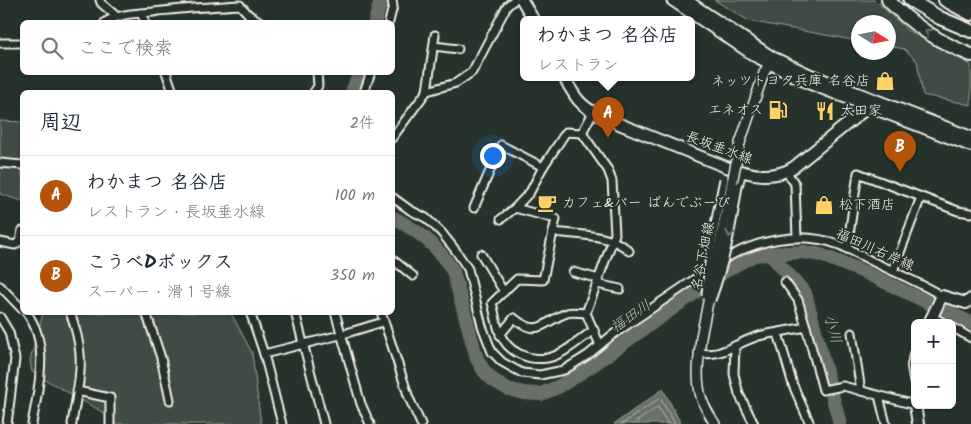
<!DOCTYPE html>
<html lang="ja">
<head>
<meta charset="utf-8">
<style>
  :root { --surface:#fff; --page:#f6f6f7; --text:#1f2937; --muted:#747a83; --line:#e0e1e3; --accent:#b45309 }
  body { margin:0; font-family:Kalam,"Klee One",sans-serif; background:var(--page); color:var(--text) }
  .controls { position:absolute; right:15px; bottom:15px; display:grid; overflow:hidden; border-radius:8px; box-shadow:0 1px 4px #0004 }
  .controls button { width:45px; height:45px; display:grid; place-items:center; padding:0; border:0; border-bottom:1px solid var(--line); background:var(--surface); color:var(--text); font:25px sans-serif }
  .compass { position:absolute; left:851px; top:15px; width:45px; height:45px; border-radius:50%; background:var(--surface); box-shadow:0 1px 4px #0004; rotate:101deg }
  .you { position:absolute; left:492px; top:155px; width:18px; height:18px; margin:-12px; border:4px solid #fff; border-radius:50%; background:#1a73e8; box-shadow:0 0 0 8px #1a73e833 }
  .badge { display:grid; place-items:center; width:32px; height:32px; border-radius:50%; background:var(--accent); color:#fff; font-size:16px; font-weight:700 }
  .pin { position:absolute; translate:-50% -41px; filter:drop-shadow(0 1px 2px #0008) }
  .pin::after { content:''; position:absolute; top:26px; width:18px; height:15px; background:inherit; clip-path:polygon(0 0,100% 0,50% 100%) }
  .popup { position:absolute; left:520px; top:16px; width:175px; height:65px; box-sizing:border-box; display:grid; place-content:center; border-radius:8px; background:var(--surface); filter:drop-shadow(0 1px 4px #0005); font-size:16px; white-space:nowrap; color:var(--muted) }
  .popup b { font-size:19px; color:var(--text) }
  .popup::after { content:''; position:absolute; left:50%; top:100%; margin-left:-10px; border:10px solid transparent; border-top-color:var(--surface) }
  .list { margin:0; padding:0; list-style:none }
  h2 { display:flex; justify-content:space-between; align-items:center; height:65px; margin:0; padding:0 20px; font-size:21px }
  h2 small { font-size:16px; font-weight:400; color:var(--muted) }
  .list li { display:grid; grid-template-columns:32px 1fr auto; gap:15px; align-items:center; box-sizing:border-box; height:80px; padding:0 20px; border-top:1px solid var(--line) }
  .list b { display:block; font-size:19px; white-space:nowrap }
  .list p { margin:0; font-size:16px; white-space:nowrap; color:var(--muted) }
  .list em { font-size:16px; font-style:normal; color:var(--muted) }
  .icon { flex:none; width:28px; height:28px; fill:none; stroke:currentColor; stroke-width:2; stroke-linecap:round; stroke-linejoin:round }
  .map { position:relative; flex:none; width:971px; height:424px; overflow:hidden }
  .search { position:absolute; background:var(--surface); box-shadow:0 1px 4px #0004; left:20px; top:20px; width:375px; height:55px; display:flex; align-items:center; gap:12px; box-sizing:border-box; padding:0 18px; border-radius:8px; color:var(--muted); font-size:19px }
  .panel { position:absolute; background:var(--surface); box-shadow:0 1px 4px #0004; left:20px; top:90px; width:375px; height:225px; border-radius:8px }
  .map>svg:first-child { display:block }
  .green { fill:#414b45; stroke:#9a9e96 }
  .water { fill:#676f68; stroke:#9fa39b }
  .lines { fill:none; stroke-linecap:round; stroke-linejoin:round }
  .shore { stroke:#bcbdb5; stroke-width:1 }
  .river { stroke:#676f68; stroke-width:14 }
  .minor-casing { stroke:#f4f1e8; stroke-width:11 }
  .tertiary-casing { stroke:#f4f1e8; stroke-width:12 }
  .secondary-casing { stroke:#f4f1e8; stroke-width:14 }
  .primary-casing { stroke:#f4f1e8; stroke-width:14 }
  .motorway-casing { stroke:#f4f1e8; stroke-width:16 }
  .minor { stroke:#26332d; stroke-width:7 }
  .tertiary { stroke:#26332d; stroke-width:9 }
  .secondary { stroke:#26332d; stroke-width:10 }
  .primary { stroke:#26332d; stroke-width:10 }
  .motorway { stroke:#26332d; stroke-width:12 }
  .minor-bridge-casing { stroke:#f4f1e8; stroke-width:11; stroke-linecap:butt }
  .tertiary-bridge-casing { stroke:#f4f1e8; stroke-width:12; stroke-linecap:butt }
  .minor-bridge { stroke:#26332d; stroke-width:7 }
  .tertiary-bridge { stroke:#26332d; stroke-width:9 }
  .oneway { stroke:#6e766e }
  .labels { text-anchor:middle; dominant-baseline:central; stroke-width:4; stroke-linejoin:round; paint-order:stroke }
  .poi-label { font-size:14px; fill:#f4f1e8; stroke:#26332d; text-anchor:start }
  .street-label { font-size:14px; fill:#f4f1e8; stroke:#26332d }
  .water-label { font-size:15px; font-style:italic; fill:#bcbdb5; stroke:#26332d }
</style>
</head>
<body>
<div class="map">
<svg width="971" height="424" viewBox="0 0 971 424">
  <rect width="100%" height="100%" fill="#26332d"/>
  <filter id="ink" filterUnits="userSpaceOnUse"><feTurbulence type="fractalNoise" baseFrequency=".02" numOctaves="2"/><feDisplacementMap in="SourceGraphic" scale="10" xChannelSelector="R" yChannelSelector="G"/><feConvolveMatrix kernelMatrix="1 2 1 2 8 2 1 2 1" color-interpolation-filters="sRGB"/></filter>
  <g filter="url(#ink)">
    <g class="green">
      <path d="M714 0H875L907 30 971 65V105L923 95 917 61 904 49 889 46 888 22H858V41L749 21Z"/>
      <path d="M0 121 22 122V201L0 194Z"/>
      <path d="M43 313H231L252 353 261 424H114L111 417 32 372 30 360Z"/>
    </g>
    <path class="water" d="M663 389 681 424H614Z"/>
    <g class="lines">
      <g class="shore">
        <path d="M622 424 660 398 675 424"/>
        <path d="M633 424 658 407 668 424"/>
      </g>
      <g class="river">
        <path d="M375 22 381 0"/>
        <path d="M352 92 360 72"/>
        <path d="M392 217C420 232 436 244 453 271L477 359 484 371 493 380 508 389 524 393 541 394 560 386 594 364 728 269 754 255 804 252 821 255 864 272 971 323"/>
        <path d="M770 254 805 293 840 424"/>
      </g>
      <g class="minor-casing">
        <g id="minor">
          <path d="M100 0 101 3 116 16"/>
          <path d="M141 13 145 22"/>
          <path d="M105 22C121 13 135 14 153 12 182 8 211 7 240 5L249 15 261 22"/>
          <path d="M389 22 393 6 392 0"/>
          <path d="M0 43H22"/>
          <path d="M434 46 458 49"/>
          <path d="M166 72 173 92"/>
          <path d="M427 91 435 35"/>
          <path d="M314 92 318 86 317 72"/>
          <path d="M364 92 371 72"/>
          <path d="M582 133 608 170 612 181 615 234 586 313"/>
          <path d="M392 138 427 91 456 83 472 72 507 6 514 0"/>
          <path d="M0 163 22 165"/>
          <path d="M786 171 795 184 797 238"/>
          <path d="M738 186 742 172"/>
          <path d="M392 197 410 210 426 218 441 232 456 251 468 269 482 326 492 352 502 362 522 373 540 375 564 370 588 355 611 336 711 268"/>
          <path d="M474 208 501 145 543 167"/>
          <path d="M515 208 556 219 553 232C576 235 613 234 629 251"/>
          <path d="M501 219 515 208 530 192 543 167 566 132 582 133 593 112"/>
          <path d="M553 232 543 280 517 279 492 303C495 313 496 324 500 333 507 352 528 361 547 358 564 355 580 339 594 330"/>
          <path d="M0 242 15 245 20 241 22 231"/>
          <path d="M847 249 858 173 958 211 971 213"/>
          <path d="M481 254 504 292"/>
          <path d="M392 259 413 276"/>
          <path d="M720 262C753 240 801 230 839 245 853 250 866 259 880 265 901 275 922 284 942 296"/>
          <path d="M893 271 921 197"/>
          <path d="M573 272 599 279"/>
          <path d="M785 282 798 300 806 327"/>
          <path d="M597 284 620 289"/>
          <path d="M0 286 22 309"/>
          <path d="M26 312C51 344 38 388 32 424"/>
          <path d="M70 312C75 326 79 340 80 354 82 377 75 402 72 424"/>
          <path d="M146 312 161 358 170 400"/>
          <path d="M250 312 264 354 282 424"/>
          <path d="M295 312 324 424"/>
          <path d="M335 312 361 404 370 424"/>
          <path d="M381 312 409 398 421 424"/>
          <path d="M0 317 9 332 15 359 7 424"/>
          <path d="M933 317 944 323"/>
          <path d="M952 327 971 338"/>
          <path d="M778 333 793 385 810 424"/>
          <path d="M852 333 861 391"/>
          <path d="M500 335 514 318C540 339 543 321 567 313 572 311 580 313 586 313L600 345"/>
          <path d="M735 346 734 374 739 394 754 424"/>
          <path d="M700 353C723 358 741 339 763 335 777 332 792 330 806 327L823 390 843 386 915 405"/>
          <path d="M264 354 340 335 383 322"/>
          <path d="M77 391 110 398V424"/>
          <path d="M879 396 886 424"/>
        </g>
      </g>
      <g class="tertiary-casing">
        <g id="tertiary">
          <path d="M740 143 764 73 772 57"/>
          <path d="M701 337C699 358 695 379 702 400 705 408 710 416 715 424"/>
        </g>
      </g>
      <g class="secondary-casing">
        <g id="secondary">
          <path d="M522 0 533 19"/>
          <path d="M672 0 755 56 808 83 971 146"/>
          <path d="M686 0 772 57 811 75 971 137"/>
          <path d="M564 77C576 99 579 105 602 117L726 167C749 174 772 181 794 167L862 112 870 98"/>
        </g>
      </g>
      <g class="primary-casing">
        <g id="primary">
          <path d="M929 323 942 296 966 303 971 299"/>
          <path d="M915 354 913 366 915 380"/>
          <path d="M915 405 918 424"/>
        </g>
      </g>
      <g class="motorway-casing">
        <g id="motorway">
          <path d="M888 0C911 24 941 43 971 55"/>
          <path d="M910 0 940 18 971 31"/>
          <path d="M945 0 971 14"/>
          <path d="M961 0 971 3"/>
        </g>
      </g>
      <use href="#minor" class="minor"/>
      <use href="#tertiary" class="tertiary"/>
      <use href="#secondary" class="secondary"/>
      <use href="#primary" class="primary"/>
      <use href="#motorway" class="motorway"/>
      <g class="minor-bridge-casing">
        <g id="minor-bridge">
          <path d="M706 296C708 257 716 218 724 179"/>
          <path d="M711 300C725 263 732 225 738 186"/>
        </g>
      </g>
      <g class="tertiary-bridge-casing">
        <path id="tertiary-bridge" d="M701 337 740 143"/>
      </g>
      <use href="#minor-bridge" class="minor-bridge"/>
      <use href="#tertiary-bridge" class="tertiary-bridge"/>
    </g>
    <defs><path id="oneway-chevron" d="M-2-3.5L2.5 0L-2 3.5" fill="none" stroke-width="1.6" stroke-linecap="round" stroke-linejoin="round" transform="scale(1.25)"/></defs>
    <g class="oneway">
      <use href="#oneway-chevron" transform="translate(928 32) rotate(-146)"/>
      <use href="#oneway-chevron" transform="translate(730 234) rotate(102)"/>
    </g>
  </g>
  <defs>
    <g id="shop-bare" transform="scale(1.5)"><path d="M-5-2.5h2.3a2.7 3.5 0 0 1 5.4 0H5L5.5 6h-11ZM-1.5-2.5h3a1.5 2.3 0 0 0-3 0Z" fill="#ffd166" stroke="#26332d" stroke-width="2.5" paint-order="stroke"/></g>
    <g id="fuel-bare" transform="scale(1.5)"><path d="M-5.5-6h7V0h2V4h1.3V-2.5L3-4.5l.8-.8L6-3V5H2.5V1h-1V6h-7ZM-4.2-4.7v3.2H.2V-4.7Z" fill="#ffd166" stroke="#26332d" stroke-width="2.5" paint-order="stroke"/></g>
    <g id="restaurant-bare" transform="scale(1.5)"><path d="M-5-6h1v4h1v-4h1v4h1v-4h1v5L-1.5 .5V6h-2V.5L-5-1ZM5-6V6H3V1.5H1.5Q1.5-4 5-6Z" fill="#ffd166" stroke="#26332d" stroke-width="2.5" paint-order="stroke"/></g>
    <g id="cafe-bare" transform="scale(1.5)"><path d="M-5.5-4.5H6V0H3Q3 3.5 0 3.5H-2.5Q-5.5 3.5-5.5 0ZM3-3.2v2h1.7v-2ZM-6 4.5H4V6H-6Z" fill="#ffd166" stroke="#26332d" stroke-width="2.5" paint-order="stroke"/></g>
  </defs>
  <g fill-rule="evenodd">
    <use href="#shop-bare" x="885" y="81"/>
    <use href="#fuel-bare" x="778" y="110"/>
    <use href="#restaurant-bare" x="825" y="111"/>
    <use href="#cafe-bare" x="547" y="203"/>
    <use href="#shop-bare" x="824" y="205"/>
  </g>
  <g class="labels">
    <g class="poi-label">
      <text x="870" y="81" text-anchor="end">ネッツトヨタ兵庫 名谷店</text>
      <text x="763" y="110" text-anchor="end">エネオス</text>
      <text x="840" y="111">太田家</text>
      <text x="562" y="203">カフェ&amp;バー ぱんでぶーび</text>
      <text x="839" y="205">松下酒店</text>
    </g>
    <g class="street-label">
      <text transform="translate(719 148) rotate(20)">長坂垂水線</text>
      <text transform="translate(875 250) rotate(24)">福田川右岸線</text>
      <text transform="translate(703 256) rotate(-79)">名谷下畑線</text>
    </g>
    <g class="water-label">
      <text transform="translate(631 317) rotate(-35)">福田川</text>
      <text transform="translate(832 329) rotate(75)">小川</text>
    </g>
  </g>
</svg>
<div class="controls">
<button>+</button>
<button>−</button>
</div>
<svg class="compass" viewBox="-18 -18 36 36"><path d="M0-13l5 13h-10z" fill="#e53935"/><path d="M0 13l5-13h-10z" fill="#747a83"/></svg>
<div class="you"></div>
<div class="pin badge" style="left:608px;top:138px">A</div>
<div class="popup"><b>わかまつ 名谷店</b>レストラン</div>
<div class="pin badge" style="left:900px;top:172px">B</div>
<div class="search"><svg class="icon" aria-label="search" viewBox="0 0 24 24"><circle cx="10" cy="10" r="6"/><path d="M15 15l6 6"/></svg>ここで検索</div>
<section class="panel">
<h2>周辺<small>2件</small></h2>
<ul class="list">
<li><span class="badge">A</span><div><b>わかまつ 名谷店</b><p>レストラン · 長坂垂水線</p></div><em>100 m</em></li>
<li><span class="badge">B</span><div><b>こうべDボックス</b><p>スーパー · 滑１号線</p></div><em>350 m</em></li>
</ul>
</section>
</div>
</body>
</html>
